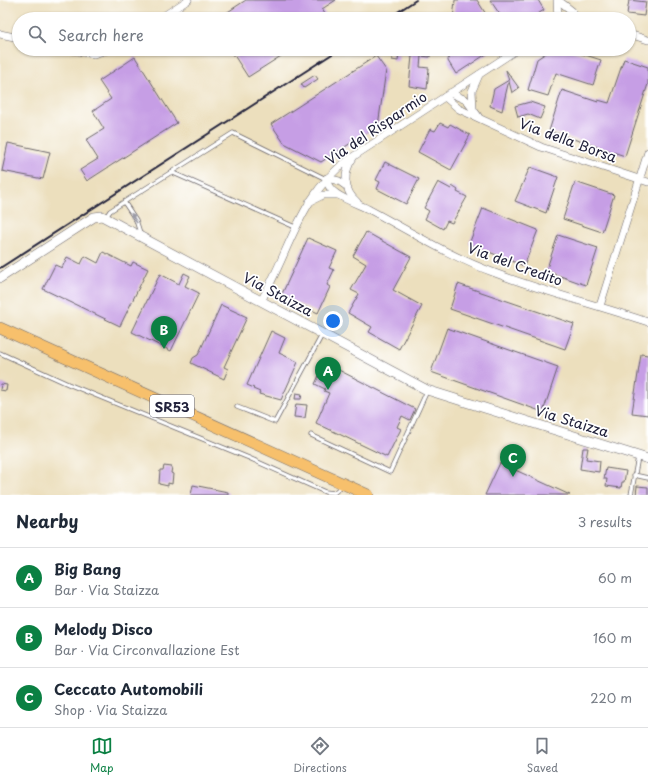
<!DOCTYPE html>
<html lang="en">
<head>
<meta charset="utf-8">
<style>
  :root { --surface:#fff; --page:#f6f6f7; --text:#1f2937; --muted:#747a83; --line:#e0e1e3; --accent:#0b8043 }
  body { margin:0; font-family:"Playpen Sans",sans-serif; background:var(--page); color:var(--text) }
  .you { position:absolute; left:333px; top:321px; width:14px; height:14px; margin:-10px; border:3px solid #fff; border-radius:50%; background:#1a73e8; box-shadow:0 0 0 6px #1a73e833 }
  .badge { display:grid; place-items:center; width:26px; height:26px; border-radius:50%; background:var(--accent); color:#fff; font-size:13px; font-weight:700 }
  .pin { position:absolute; translate:-50% -33px; filter:drop-shadow(0 1px 2px #0008) }
  .pin::after { content:''; position:absolute; top:21px; width:14px; height:12px; background:inherit; clip-path:polygon(0 0,100% 0,50% 100%) }
  .list { margin:0; padding:0; list-style:none }
  h2 { display:flex; justify-content:space-between; align-items:center; height:52px; margin:0; padding:0 16px; font-size:17px }
  h2 small { font-size:13px; font-weight:400; color:var(--muted) }
  .list li { display:grid; grid-template-columns:26px 1fr auto; gap:12px; align-items:center; box-sizing:border-box; height:60px; padding:0 16px; border-top:1px solid var(--line) }
  .list b { display:block; font-size:15px; white-space:nowrap }
  .list p { margin:0; font-size:13px; white-space:nowrap; color:var(--muted) }
  .list em { font-size:13px; font-style:normal; color:var(--muted) }
  .icon { flex:none; width:22px; height:22px; fill:none; stroke:currentColor; stroke-width:2; stroke-linecap:round; stroke-linejoin:round }
  .map { position:relative; flex:none; width:648px; height:495px; overflow:hidden }
  .search { position:absolute; background:var(--surface); box-shadow:0 1px 3px #0004; left:12px; right:12px; top:12px; height:44px; display:flex; align-items:center; gap:10px; box-sizing:border-box; padding:0 14px; border-radius:22px; color:var(--muted); font-size:15px }
  .sheet { height:232px; background:var(--surface) }
  nav { display:flex; justify-content:space-around; align-items:center; box-sizing:border-box; height:56px; border-top:1px solid var(--line); background:var(--surface); font-size:11px; color:var(--muted) }
  nav a { display:grid; justify-items:center; gap:2px }
  nav .on { color:var(--accent) }
  .map>svg:first-child { display:block }
  .building { fill:#c69ee5 }
  .lines { fill:none; stroke-linecap:round; stroke-linejoin:round }
  .service-casing { stroke:#696468; stroke-width:5 }
  .minor-casing { stroke:#696468; stroke-width:8 }
  .tertiary-casing { stroke:#696468; stroke-width:10 }
  .primary-casing { stroke:#696468; stroke-width:12 }
  .service { stroke:#fff; stroke-width:3.5 }
  .minor { stroke:#fff; stroke-width:7 }
  .tertiary { stroke:#fff; stroke-width:9 }
  .primary { stroke:#f7c06c; stroke-width:11 }
  .rail { stroke:#22223b; stroke-width:2 }
  .oneway { fill:#9c9ca7 }
  .labels { text-anchor:middle; dominant-baseline:central; stroke-width:3.5; stroke-linejoin:round; paint-order:stroke }
  .shield { fill:#fff; stroke:#646476; stroke-width:1 }
  .shield-label { font-size:13px; font-weight:bold; fill:#22223b }
  .street-label { font-size:14px; fill:#22223b; stroke:#fff }
</style>
</head>
<body>
<div class="map">
<svg width="648" height="495" viewBox="0 0 648 495">
  <rect width="100%" height="100%" fill="#fff"/>
  <filter id="ink" filterUnits="userSpaceOnUse"><feTurbulence type="fractalNoise" baseFrequency=".025" numOctaves="2"/><feDisplacementMap in="SourceGraphic" scale="8" xChannelSelector="R" yChannelSelector="G"/><feConvolveMatrix kernelMatrix="1 2 1 2 8 2 1 2 1" color-interpolation-filters="sRGB"/></filter>
  <filter id="wash" filterUnits="userSpaceOnUse"><feTurbulence type="fractalNoise" baseFrequency=".012" numOctaves="4" result="noise"/><feDisplacementMap in="SourceGraphic" scale="16" xChannelSelector="R" yChannelSelector="G"/><feGaussianBlur stdDeviation="0.9" result="paint"/><feColorMatrix in="noise" values="0 0 0 0 0 0 0 0 0 0 0 0 0 0 0 0 0 1.4 0 .05"/><feComposite in="paint" operator="in"/></filter>
  <g filter="url(#wash)">
    <rect width="100%" height="100%" fill="#ecdfbd"/>
    <g id="blocks">
      <g class="building">
        <path d="M246 0H336L322 9 328 19H217Z"/>
        <path d="M455 0H477L489 19H453Z"/>
        <path d="M490 0H538L544 10 536 15 538 19H503Z"/>
        <path d="M629 0 646 2 644 16 627 14Z"/>
        <path d="M230 49H292L248 77Z"/>
        <path d="M408 49H431L430 57 421 56 420 67 429 68 427 89 409 86 412 56 407 55Z"/>
        <path d="M450 49H494L456 74 448 61Z"/>
        <path d="M552 49H567L601 60 593 85 556 73 548 96 528 90 537 59Z"/>
        <path d="M392 53 399 54 398 61 392 60Z"/>
        <path d="M376 56 386 70 378 126 321 162 284 143 271 124Z"/>
        <path d="M135 57 177 123 87 181 80 170 98 159 86 140 104 129 93 111 111 99 99 81Z"/>
        <path d="M624 59 648 67V84L625 156 549 131 562 90 598 102V100L609 103Z"/>
        <path d="M506 70 519 88 512 93Z"/>
        <path d="M315 75 318 79 304 88 301 84Z"/>
        <path d="M509 80 505 97 502 111 490 106 494 89Z"/>
        <path d="M530 102 545 107 540 119 528 114 518 117 515 106Z"/>
        <path d="M440 123 448 127 450 124 470 135 451 170 418 152 430 129 435 131Z"/>
        <path d="M8 143 50 152 43 179 2 171Z"/>
        <path d="M385 162 419 179 406 204 377 189 380 182 376 180Z"/>
        <path d="M530 167 558 177 546 213 515 201Z"/>
        <path d="M438 182 451 189 452 186 458 190 457 192 467 197 452 223 447 221 443 229 425 219 429 211 424 208Z"/>
        <path d="M575 182 614 195 602 232 563 219Z"/>
        <path d="M483 208 538 230 524 266 469 244Z"/>
        <path d="M366 232 411 257 393 290 422 306 399 349 369 332 372 327 348 313 359 294 351 290 366 264 353 256Z"/>
        <path d="M558 235 598 248 586 285 546 271Z"/>
        <path d="M308 238 337 251 329 268 334 270 327 285 330 287 318 313 281 296Z"/>
        <path d="M103 252 131 266 133 262 148 269 120 326 43 289 55 265 62 268 67 257 81 264 85 256 98 263Z"/>
        <path d="M184 273 190 276 185 286 199 293 171 351 132 332 160 274 179 284Z"/>
        <path d="M458 284 574 324 565 349 450 309Z"/>
        <path d="M221 305 247 317 224 367 228 369 224 379 191 363 193 358 198 355Z"/>
        <path d="M447 328 558 367 543 412 431 372Z"/>
        <path d="M271 331 285 338 279 353 298 362 281 400 259 394 260 392 253 389 254 388 247 385Z"/>
        <path d="M641 354 648 355V415L632 413Z"/>
        <path d="M325 363 415 409 410 420 402 416 397 427 401 429 387 457 316 423 329 393 324 391 325 389 315 384Z"/>
        <path d="M1 384 7 385 6 391 0 390Z"/>
        <path d="M296 393 302 394 301 399H295Z"/>
        <path d="M296 404 307 405 305 418 294 417Z"/>
        <path d="M583 448H588L586 459 600 461 599 472 580 469Z"/>
        <path d="M500 463 570 495H485Z"/>
        <path d="M164 466 172 467 171 473 173 474 172 484 168 483V486L159 484 160 470H163Z"/>
        <path d="M606 468 626 471 624 482H622L621 488 606 486 607 479H604Z"/>
        <path d="M193 485 228 492V495H191Z"/>
        <path d="M637 486 648 487V495H636Z"/>
      </g>
    </g>
  </g>
  <g filter="url(#ink)">
    <use href="#blocks" fill-opacity="0" stroke="#696468" stroke-width="1"/>
    <g class="lines">
      <g class="service-casing">
        <g id="service">
          <path d="M171 172 295 227"/>
          <path d="M124 202 136 220 141 236"/>
          <path d="M106 217 110 211 124 202 233 133 326 179"/>
          <path d="M0 353 68 384 249 458 325 492 334 493 343 485"/>
          <path d="M237 407 275 422 322 335"/>
          <path d="M311 435 390 472 427 391"/>
          <path d="M634 475 648 478"/>
          <path d="M631 495 638 457"/>
        </g>
      </g>
      <g class="minor-casing">
        <g id="minor">
          <path d="M557 0 558 19"/>
          <path d="M558 0 572 11 574 19"/>
          <path d="M159 19 188 0"/>
          <path d="M0 34 19 38"/>
          <path d="M629 34 648 40"/>
          <path d="M67 49 94 54 111 49"/>
          <path d="M450 93 466 100 478 116"/>
          <path d="M445 97 459 109 541 147 648 182"/>
          <path d="M473 109 472 91 479 75"/>
          <path d="M353 158C343 172 343 190 357 202"/>
          <path d="M327 178C325 195 358 203 370 210 411 232 451 257 495 273 545 292 597 305 648 322"/>
          <path d="M327 178 339 181 346 186"/>
          <path d="M309 202 323 195H337"/>
          <path d="M261 301C290 251 300 193 351 158L518 49"/>
          <path d="M600 306 648 152"/>
        </g>
      </g>
      <g class="tertiary-casing">
        <path id="tertiary" d="M0 278 94 217 102 216 427 390 648 459"/>
      </g>
      <g class="primary-casing">
        <path id="primary" d="M0 328 368 495"/>
      </g>
      <use href="#service" class="service"/>
      <use href="#minor" class="minor"/>
      <use href="#tertiary" class="tertiary"/>
      <use href="#primary" class="primary"/>
      <g class="rail">
        <path d="M387 19 416 0"/>
        <path d="M0 268 340 49"/>
      </g>
    </g>
    <defs><path id="oneway-solid" d="M-6-.8H1V-3.2L6.5 0L1 3.2V.8H-6Z"/></defs>
    <use class="oneway" href="#oneway-solid" transform="translate(134 218) rotate(-121)"/>
  </g>
  <g class="labels">
    <rect class="shield" x="150" y="395" width="44" height="22" rx="3"/>
    <g class="shield-label">
      <text x="172" y="406">SR53</text>
    </g>
    <g class="street-label">
      <text transform="translate(376 128) rotate(-34)">Via del Risparmio</text>
      <text transform="translate(568 140) rotate(20)">Via della Borsa</text>
      <text transform="translate(515 264) rotate(20)">Via del Credito</text>
      <text transform="translate(278 294) rotate(28)">Via Staizza</text>
      <text transform="translate(572 421) rotate(17)">Via Staizza</text>
    </g>
  </g>
</svg>
<div class="you"></div>
<div class="pin badge" style="left:328px;top:390px">A</div>
<div class="pin badge" style="left:164px;top:349px">B</div>
<div class="pin badge" style="left:513px;top:477px">C</div>
<div class="search"><svg class="icon" aria-label="search" viewBox="0 0 24 24"><circle cx="10" cy="10" r="6"/><path d="M15 15l6 6"/></svg>Search here</div>
</div>
<section class="sheet">
<h2>Nearby<small>3 results</small></h2>
<ul class="list">
<li><span class="badge">A</span><div><b>Big Bang</b><p>Bar · Via Staizza</p></div><em>60 m</em></li>
<li><span class="badge">B</span><div><b>Melody Disco</b><p>Bar · Via Circonvallazione Est</p></div><em>160 m</em></li>
<li><span class="badge">C</span><div><b>Ceccato Automobili</b><p>Shop · Via Staizza</p></div><em>220 m</em></li>
</ul>
</section>
<nav>
<a class="on"><svg class="icon" aria-label="map" viewBox="0 0 24 24"><path d="M3 6l6-2 6 2 6-2v14l-6 2-6-2-6 2zM9 4v14M15 6v14"/></svg>Map</a>
<a><svg class="icon" aria-label="directions" viewBox="0 0 24 24"><path d="M12 3l9 9-9 9-9-9zM9 14v-3h6M13 9l2 2-2 2"/></svg>Directions</a>
<a><svg class="icon" aria-label="saved" viewBox="0 0 24 24"><path d="M7 4h10v16l-5-4-5 4z"/></svg>Saved</a>
</nav>
</body>
</html>
